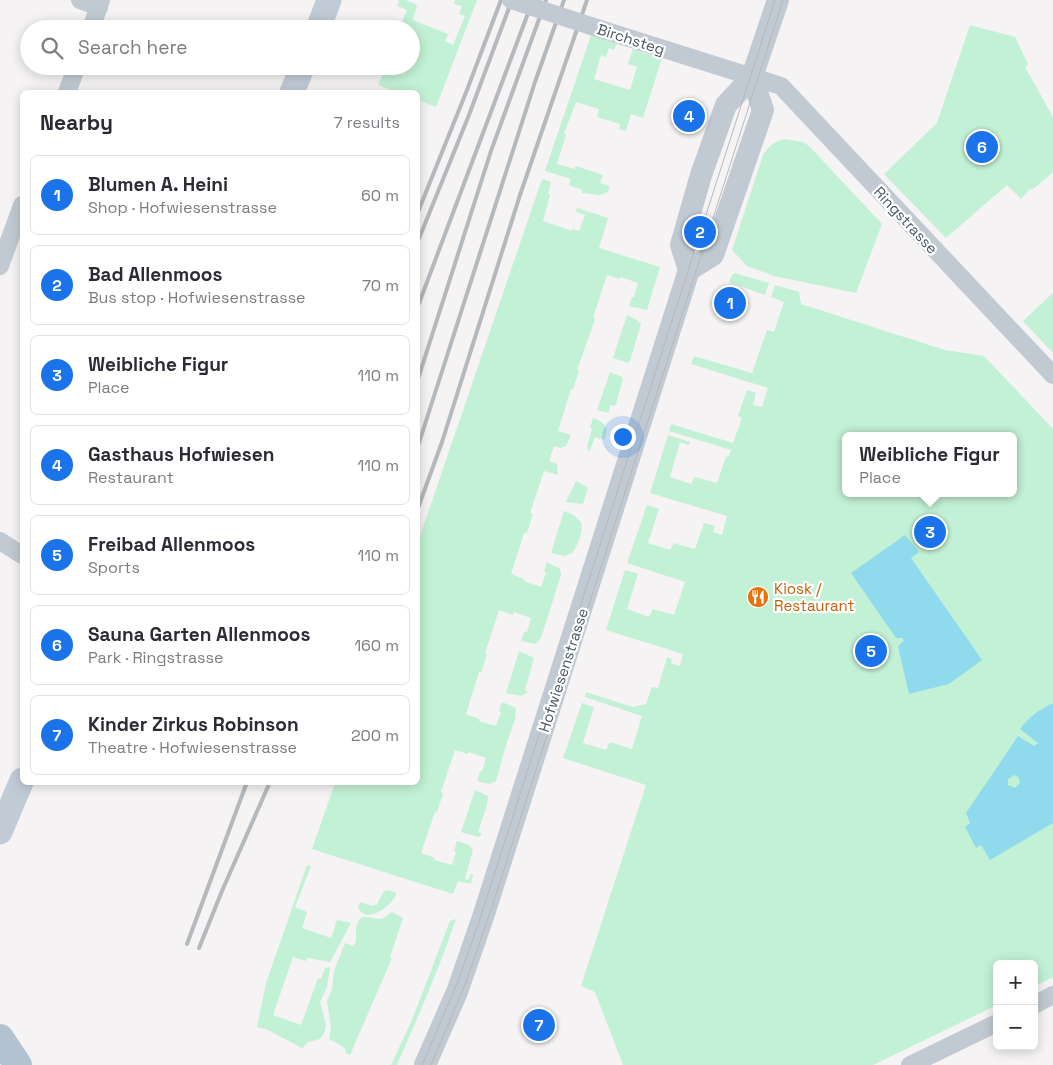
<!DOCTYPE html>
<html lang="en">
<head>
<meta charset="utf-8">
<style>
  :root { --surface:#fff; --page:#f2f2f3; --text:#2b2b33; --muted:#7c7c81; --line:#e1e1e2; --accent:#1a73e8 }
  body { margin:0; font-family:"Space Grotesk",sans-serif; background:var(--page); color:var(--text) }
  .controls { position:absolute; right:15px; bottom:15px; display:grid; overflow:hidden; border-radius:8px; box-shadow:0 2px 12px #0003 }
  .controls button { width:45px; height:45px; display:grid; place-items:center; padding:0; border:0; border-bottom:1px solid var(--line); background:var(--surface); color:var(--text); font:25px sans-serif }
  .you { position:absolute; left:622px; top:436px; width:18px; height:18px; margin:-12px; border:4px solid #fff; border-radius:50%; background:#1a73e8; box-shadow:0 0 0 8px #1a73e833 }
  .badge { display:grid; place-items:center; width:32px; height:32px; border-radius:50%; background:var(--accent); color:#fff; font-size:16px; font-weight:700 }
  .pin { position:absolute; translate:-50% -50%; border:2px solid #fff; box-shadow:0 1px 5px #0006 }
  .popup { position:absolute; left:842px; top:432px; width:175px; height:65px; box-sizing:border-box; display:grid; place-content:center; border-radius:8px; background:var(--surface); filter:drop-shadow(0 1px 4px #0005); font-size:16px; white-space:nowrap; color:var(--muted) }
  .popup b { font-size:19px; color:var(--text) }
  .popup::after { content:''; position:absolute; left:50%; top:100%; margin-left:-10px; border:10px solid transparent; border-top-color:var(--surface) }
  .list { margin:0; padding:0; list-style:none }
  h2 { display:flex; justify-content:space-between; align-items:center; height:65px; margin:0; padding:0 20px; font-size:21px }
  h2 small { font-size:16px; font-weight:400; color:var(--muted) }
  .list li { display:grid; grid-template-columns:32px 1fr auto; gap:15px; align-items:center; box-sizing:border-box; height:80px; margin:0 10px 10px; padding:0 10px; border:1px solid var(--line); border-radius:8px }
  .list b { display:block; font-size:19px; white-space:nowrap }
  .list p { margin:0; font-size:16px; white-space:nowrap; color:var(--muted) }
  .list em { font-size:16px; font-style:normal; color:var(--muted) }
  .icon { flex:none; width:28px; height:28px; fill:none; stroke:currentColor; stroke-width:2; stroke-linecap:round; stroke-linejoin:round }
  .map { position:relative; flex:none; width:1053px; height:1065px; overflow:hidden }
  .search { position:absolute; background:var(--surface); box-shadow:0 2px 12px #0003; left:20px; top:20px; width:400px; height:55px; display:flex; align-items:center; gap:12px; box-sizing:border-box; padding:0 18px; border-radius:28px; color:var(--muted); font-size:19px }
  .panel { position:absolute; background:var(--surface); box-shadow:0 2px 12px #0003; left:20px; top:90px; width:400px; height:695px; border-radius:8px }
  .map>svg:first-child { display:block }
  .green { fill:#c3f1d5; fill-rule:evenodd }
  .water { fill:#90daee; fill-rule:evenodd }
  .lines { fill:none; stroke-linecap:round; stroke-linejoin:round }
  .minor { stroke:#c1cad2; stroke-width:18 }
  .tertiary { stroke:#c1cad2; stroke-width:22 }
  .secondary { stroke:#c1cbd6; stroke-width:25 }
  .primary { stroke:#b3c2d1; stroke-width:28 }
  .tram { stroke:#b5b8bd; stroke-width:1 }
  .rail { stroke:#b5b8bd; stroke-width:4 }
  .minor-bridge { stroke:#c1cad2; stroke-width:18 }
  .labels { text-anchor:middle; dominant-baseline:central; stroke-width:4.5; stroke-linejoin:round; paint-order:stroke }
  .street-label { font-size:15px; fill:#4a5661; stroke:#fff }
  .food-label { font-size:15px; fill:#c56008; stroke:#fff; text-anchor:start }
</style>
</head>
<body>
<div class="map">
<svg width="1053" height="1065" viewBox="0 0 1053 1065">
  <rect width="100%" height="100%" fill="#f5f3f3"/>
  <g class="green">
    <path d="M399 0H406L417 5 413 20 448 34 445 41 453 45 465 16 459 14 462 6 454 4 455 0H477L436 107 418 100V92H397L378 85 386 66H411V29L399 28 407 10 397 6Z"/>
    <path d="M970 25 1015 37 1028 64 1025 67 1053 117V172L1032 190 1030 189 1021 199 1007 185 946 238 884 174 937 123Z"/>
    <path d="M591 35 617 43 614 50 609 48 606 57 601 55 594 79 630 90 637 67 628 64 633 49 662 58 643 118 631 114 626 131 619 129 620 124 597 117 599 109 576 102 564 134 566 135 557 164 575 169 576 166 603 175 600 183 610 186 608 192 600 195 582 193V190L569 185 571 179 545 171Z"/>
    <path d="M784 139 803 142 809 146 882 224 856 293 774 276 747 266 732 250 763 155C769 146 774 142 784 139Z"/>
    <path d="M542 179 551 182 548 194 550 195 543 221 572 231 573 229 579 231 585 215 576 212 577 208 608 218 599 248 660 267 647 310 629 306 632 297H634L638 283 621 277 620 279 607 275 593 318 595 319 577 370 579 371 573 389H571L558 431 571 435 566 446 560 448 554 446 549 461 557 464 558 475 544 471 530 513 533 514 527 533H524L511 574 524 579V581L541 587 546 573 544 572 547 562 560 569 561 575 541 638 535 644 521 641 524 632H527L531 618 514 612 513 615 499 610 485 653 487 654 481 673 479 672 466 714 479 719V721L496 726 501 712 499 711 502 702 516 708 515 720 507 742 496 781 489 784 477 781 480 771 482 772 486 758 469 752 468 754 455 750 441 792 443 794 437 812H435L421 853 435 858 434 860 452 865 456 852 454 851 457 841 469 845 473 850 465 879 466 880 469 879 471 874 473 875 471 884 458 881 453 894 312 849 335 783 418 782V542Z"/>
    <path d="M735 273 769 283 765 295 729 282 732 275Z"/>
    <path d="M775 285 799 292 801 304 945 350 984 356 1053 429V977L1034 987V964H997V1005L873 1065H623L595 992 581 986 646 785 563 758 582 703 594 707 583 743 606 750 610 742 632 749 642 716 585 697 586 692 633 707 646 704 652 687 658 688 667 657 672 659 671 663 680 666 683 654 606 630 625 570 638 574 627 609 649 617 653 609 674 615 685 582 627 563 647 505 659 509 648 543 670 550 674 543 695 549 704 523 715 526 713 532 722 535 727 516 650 493 668 435 690 442 689 445 680 442 670 477 691 484 695 477 717 483 726 457 729 456 731 450 669 431 671 424 733 443 742 418 738 416 747 390 756 393 753 405 762 407 768 388 691 364 694 356 752 373 767 330 774 332 784 302 771 297ZM846 436H1014V493H846Z"/>
    <path d="M1053 293V353L1023 321Z"/>
    <path d="M627 315 637 320 641 324 630 361 628 363 613 358Z"/>
    <path d="M610 372 622 377 623 379 616 404 614 406 610 405 609 413 597 410Z"/>
    <path d="M593 418C606 423 610 428 604 440L595 437 589 452 587 447 592 429 590 428Z"/>
    <path d="M576 481 588 487 583 504 566 502Z"/>
    <path d="M564 511C570 513 578 517 581 523 584 531 577 547 572 553L564 556 551 553Z"/>
    <path d="M519 651 534 658 525 690 528 692 521 696 506 693Z"/>
    <path d="M475 790 488 796 487 805 478 832 482 834 479 837 461 832Z"/>
    <path d="M307 865 311 866 295 907 307 912 302 928 331 938 337 920 351 923 330 962 308 958 305 961 293 957 273 1015 301 1025 318 978 321 979 325 968 329 967 330 969 327 987 320 1002 326 1025 325 1031 320 1039 308 1042 302 1048 266 1029 257 1027 266 983Z"/>
    <path d="M388 890 395 892 396 895C391 906 367 925 358 908L360 902 372 906 377 904 384 891Z"/>
    <path d="M392 912 403 918 390 957 392 958 350 1055 346 1053 345 1048 329 1039 331 1027 327 1001 332 989 334 971 345 943 353 946 356 942V927L360 918 364 917 382 919Z"/>
    <path d="M456 919C439 969 418 1017 397 1065H391L412 1020 450 921Z"/>
  </g>
  <g class="water">
    <path d="M905 535 919 552 911 558 982 660 949 684 909 694 898 646 904 641 902 638H896L851 573Z"/>
    <path d="M1051 704H1053V823L990 860 981 845 976 848 965 827 970 823 966 813 1018 736 1034 746 1038 743 1020 729C1029 717 1037 711 1051 704ZM1014 775 1018 777 1020 783 1015 788 1008 785V779Z"/>
  </g>
  <g class="lines">
    <g class="minor">
      <path d="M80 0 99 7"/>
      <path d="M591 26 781 86 1053 375"/>
      <path d="M91 29 101 0"/>
      <path d="M67 92 77 66"/>
      <path d="M0 266 22 205"/>
      <path d="M0 541 22 555"/>
      <path d="M1034 1005 1053 995"/>
      <path d="M910 1065 997 1023"/>
    </g>
    <g class="tertiary">
      <path d="M689 270 713 255 763 110 752 77"/>
      <path d="M425 1065 457 992 484 914 689 270 681 245 701 175 726 105 752 77 778 0"/>
    </g>
    <g class="secondary">
      <path d="M318 29 329 0"/>
      <path d="M292 92 303 66"/>
      <path d="M0 832 22 780"/>
    </g>
    <path class="primary" d="M0 1038 18 1065"/>
    <g class="tram">
      <path d="M422 1065 458 981 479 922 775 0"/>
      <path d="M431 1065 465 985 492 907 783 0"/>
    </g>
    <g class="rail">
      <path d="M418 212 467 90 501 0"/>
      <path d="M418 241 469 115 512 0"/>
      <path d="M418 306 533 0"/>
      <path d="M418 379 491 151 546 0"/>
      <path d="M418 446 535 82 564 0"/>
      <path d="M418 508 442 442 520 195 587 0"/>
      <path d="M187 944 247 782"/>
      <path d="M199 948 222 891 270 782"/>
    </g>
    <path class="minor-bridge" d="M511 0 591 26"/>
  </g>
  <defs>
    <g id="restaurant-disc" transform="scale(1.125)"><circle r="9.5" fill="#e8710a" stroke="#fff"/><path d="M-5-6h1v4h1v-4h1v4h1v-4h1v5L-1.5 .5V6h-2V.5L-5-1ZM5-6V6H3V1.5H1.5Q1.5-4 5-6Z" fill="#fff"/></g>
  </defs>
  <g fill-rule="evenodd">
    <use href="#restaurant-disc" x="758" y="597"/>
  </g>
  <g class="labels">
    <g class="street-label">
      <text transform="translate(631 39) rotate(18)">Birchsteg</text>
      <text transform="translate(906 220) rotate(47)">Ringstrasse</text>
      <text transform="translate(563 670) rotate(-72)">Hofwiesenstrasse</text>
    </g>
    <g class="food-label">
      <text x="774" y="588">Kiosk /<tspan x="774" dy="17">Restaurant</tspan></text>
    </g>
  </g>
</svg>
<div class="controls">
<button>+</button>
<button>−</button>
</div>
<div class="you"></div>
<div class="pin badge" style="left:730px;top:303px">1</div>
<div class="pin badge" style="left:700px;top:232px">2</div>
<div class="pin badge" style="left:930px;top:532px">3</div>
<div class="popup"><b>Weibliche Figur</b>Place</div>
<div class="pin badge" style="left:689px;top:116px">4</div>
<div class="pin badge" style="left:871px;top:651px">5</div>
<div class="pin badge" style="left:982px;top:147px">6</div>
<div class="pin badge" style="left:539px;top:1025px">7</div>
<div class="search"><svg class="icon" aria-label="search" viewBox="0 0 24 24"><circle cx="10" cy="10" r="6"/><path d="M15 15l6 6"/></svg>Search here</div>
<section class="panel">
<h2>Nearby<small>7 results</small></h2>
<ul class="list">
<li><span class="badge">1</span><div><b>Blumen A. Heini</b><p>Shop · Hofwiesenstrasse</p></div><em>60 m</em></li>
<li><span class="badge">2</span><div><b>Bad Allenmoos</b><p>Bus stop · Hofwiesenstrasse</p></div><em>70 m</em></li>
<li><span class="badge">3</span><div><b>Weibliche Figur</b><p>Place</p></div><em>110 m</em></li>
<li><span class="badge">4</span><div><b>Gasthaus Hofwiesen</b><p>Restaurant</p></div><em>110 m</em></li>
<li><span class="badge">5</span><div><b>Freibad Allenmoos</b><p>Sports</p></div><em>110 m</em></li>
<li><span class="badge">6</span><div><b>Sauna Garten Allenmoos</b><p>Park · Ringstrasse</p></div><em>160 m</em></li>
<li><span class="badge">7</span><div><b>Kinder Zirkus Robinson</b><p>Theatre · Hofwiesenstrasse</p></div><em>200 m</em></li>
</ul>
</section>
</div>
</body>
</html>
